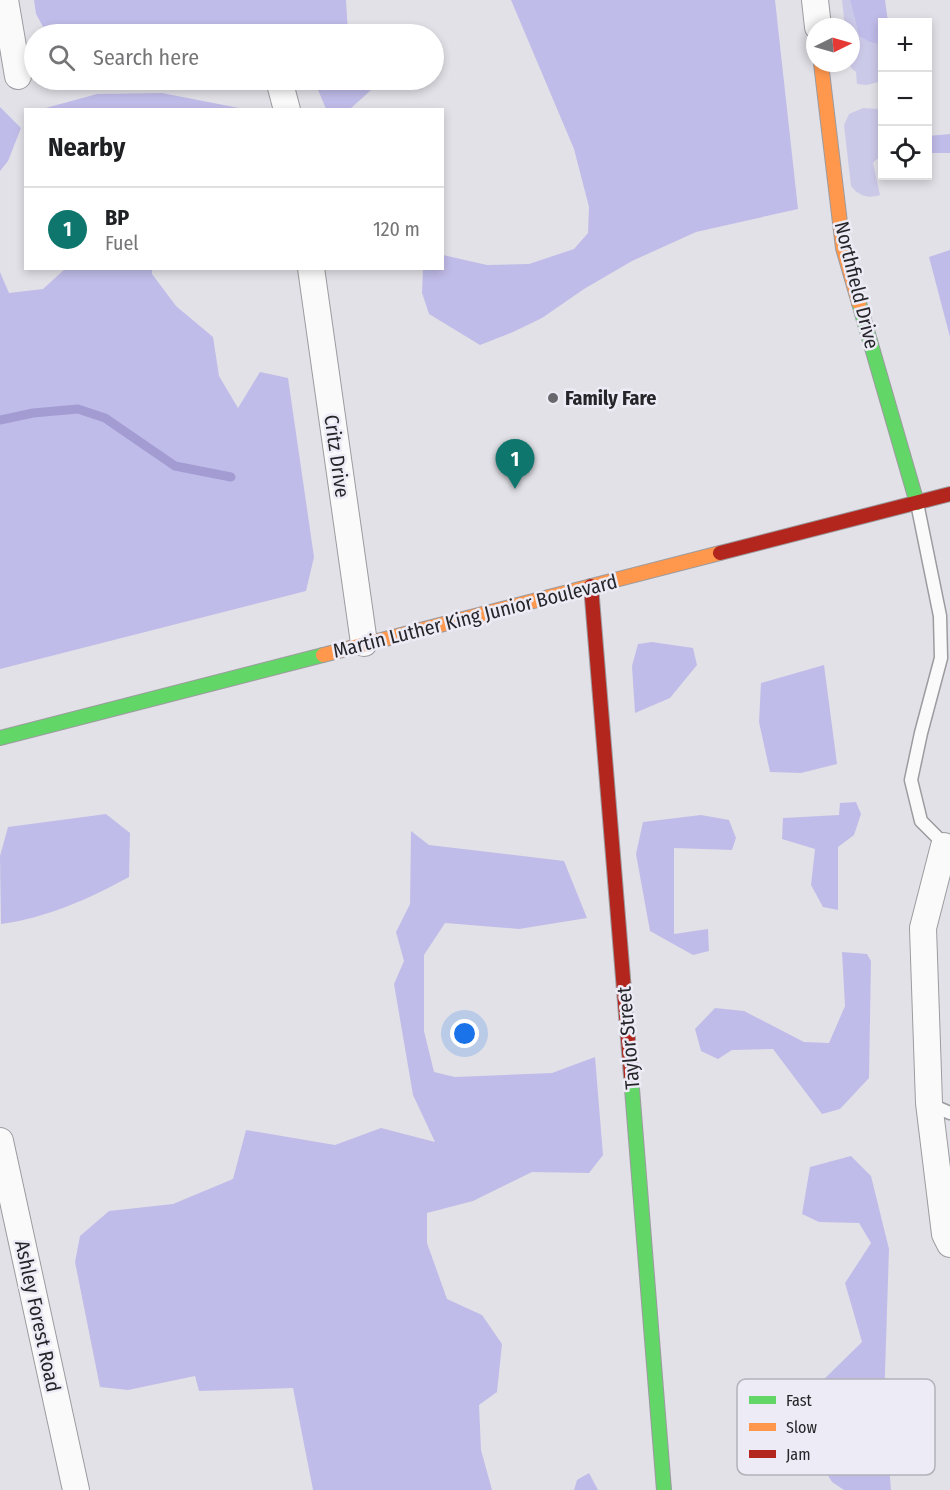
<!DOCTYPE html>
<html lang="en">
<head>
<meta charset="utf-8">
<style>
  :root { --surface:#fff; --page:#f2f2f2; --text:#202124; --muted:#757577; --line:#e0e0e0; --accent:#0f766e }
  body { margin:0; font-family:"Fira Sans Condensed",sans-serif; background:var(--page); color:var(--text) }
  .controls { position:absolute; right:18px; top:18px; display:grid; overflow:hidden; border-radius:0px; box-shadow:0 3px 9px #0003 }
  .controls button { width:54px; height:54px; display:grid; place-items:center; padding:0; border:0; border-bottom:2px solid var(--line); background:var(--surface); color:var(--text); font:30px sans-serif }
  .compass { position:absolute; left:806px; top:18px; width:54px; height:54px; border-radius:50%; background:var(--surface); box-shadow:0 3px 9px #0003; rotate:85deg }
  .you { position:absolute; left:465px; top:1034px; width:21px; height:21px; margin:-15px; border:4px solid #fff; border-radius:50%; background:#1a73e8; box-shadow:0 0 0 9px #1a73e833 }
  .badge { display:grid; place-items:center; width:39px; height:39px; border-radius:50%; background:var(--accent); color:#fff; font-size:20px; font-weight:700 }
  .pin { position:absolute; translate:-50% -50px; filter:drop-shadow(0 2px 3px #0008) }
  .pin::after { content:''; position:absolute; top:32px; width:21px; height:18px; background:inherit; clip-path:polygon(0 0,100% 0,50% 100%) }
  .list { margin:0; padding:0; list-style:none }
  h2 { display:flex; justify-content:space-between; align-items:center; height:78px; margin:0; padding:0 24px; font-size:26px }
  h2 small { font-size:20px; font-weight:400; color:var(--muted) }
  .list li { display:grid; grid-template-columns:39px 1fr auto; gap:18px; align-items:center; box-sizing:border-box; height:84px; padding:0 24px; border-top:2px solid var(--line) }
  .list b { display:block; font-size:22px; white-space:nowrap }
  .list p { margin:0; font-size:20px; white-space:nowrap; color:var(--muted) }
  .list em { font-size:20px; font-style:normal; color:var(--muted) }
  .icon { flex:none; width:33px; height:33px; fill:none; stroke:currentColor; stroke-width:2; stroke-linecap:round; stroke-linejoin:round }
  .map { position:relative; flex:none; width:950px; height:1490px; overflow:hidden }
  .search { position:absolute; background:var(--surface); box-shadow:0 3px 9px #0003; left:24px; top:24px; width:420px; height:66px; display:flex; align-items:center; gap:15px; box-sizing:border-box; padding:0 21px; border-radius:33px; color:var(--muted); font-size:22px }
  .panel { position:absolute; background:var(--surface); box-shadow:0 3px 9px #0003; left:24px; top:108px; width:420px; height:162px; border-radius:0px }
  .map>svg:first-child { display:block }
  .green { fill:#cbc9e8 }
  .forest { fill:#c0bce9 }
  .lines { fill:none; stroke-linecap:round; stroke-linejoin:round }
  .stream { stroke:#a29cd2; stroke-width:9 }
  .lane-casing { stroke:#9c9b9f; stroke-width:15 }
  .street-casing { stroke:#9c9b9f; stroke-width:28 }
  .fast-casing { stroke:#9c9b9f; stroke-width:16 }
  .slow-casing { stroke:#9c9b9f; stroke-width:16 }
  .jam-casing { stroke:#9c9b9f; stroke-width:16 }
  .lane { stroke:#fbfafb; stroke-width:12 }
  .street { stroke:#fbfafb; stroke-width:26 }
  .fast { stroke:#63d668; stroke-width:14 }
  .slow { stroke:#ff974d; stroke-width:14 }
  .jam { stroke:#b3261e; stroke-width:14 }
  .poi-dot { fill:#68676c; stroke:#edecf6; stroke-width:2 }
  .labels { text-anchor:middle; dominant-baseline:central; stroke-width:5; stroke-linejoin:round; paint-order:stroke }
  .street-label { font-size:20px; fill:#26262a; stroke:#edecf6 }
  .poi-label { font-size:20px; font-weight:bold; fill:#26262a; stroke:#edecf6; text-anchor:start }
  .key { fill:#edecf6; stroke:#b1b1b9; stroke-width:1.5 }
  .key-label { font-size:16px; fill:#26262a }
</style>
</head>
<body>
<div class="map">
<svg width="950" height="1490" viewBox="0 0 950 1490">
  <rect width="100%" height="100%" fill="#e2e1e7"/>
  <g class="green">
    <path d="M842 0H850L859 36 869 42 882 45V81L867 85 857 84 856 72 851 68 849 63H851V27H845Z"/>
    <path d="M863 108 878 109 882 112V156L877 159 873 163 880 195C868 199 859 196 851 186L844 125 849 114Z"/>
  </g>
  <g class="forest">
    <path d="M34 0H346L348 34H309L297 27 241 34H47L36 14Z"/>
    <path d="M511 0H775L798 209 696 232 632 261 584 289 542 318 513 332 480 345 429 314 422 293 423 269 442 268 443 255 487 265 529 264 574 249 588 233 589 207 574 149Z"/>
    <path d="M850 0H885L888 22H882V45L869 42 859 36Z"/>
    <path d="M314 80H374L371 90 349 110 326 109Z"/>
    <path d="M162 93 244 109H42L97 94Z"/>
    <path d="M0 107 21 128 8 161 0 171Z"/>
    <path d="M950 134V153H928V136Z"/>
    <path d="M950 250V337L929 257Z"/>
    <path d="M65 269H152V274L176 306 213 337 219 376 238 408 260 372 288 378 314 557 306 591 0 669V272L9 293 43 289Z"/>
    <path d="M652 642 693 648 697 665 670 698 635 713 632 666 638 644Z"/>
    <path d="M824 665 837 764 801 773 770 772 759 722 761 683Z"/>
    <path d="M856 802 861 814 854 835 838 847V910L823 907 811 885 815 849 782 839 783 818 839 815 840 803Z"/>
    <path d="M106 814 130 833 129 877C89 899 46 918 1 924L0 856 8 827Z"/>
    <path d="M701 815 729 820 736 838 732 850 674 848V934L708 929 709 951 693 955 650 931 636 854 643 822Z"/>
    <path d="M411 831 429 845 564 861 587 918 519 929 445 923 424 955V1031L434 1072 455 1077 552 1073 595 1057 603 1155 589 1173 532 1172 473 1201 427 1213V1243L447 1299 482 1315 502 1344 497 1392 479 1405 481 1450 492 1490H313L293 1388 199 1391 195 1376 128 1390 100 1387 75 1262 80 1236 109 1211 173 1204 233 1179 246 1130 335 1145 381 1128 435 1142 413 1095 394 984 404 961 396 932 410 904Z"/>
    <path d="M842 952 867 954 871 961 869 1078 840 1109 822 1114 773 1049 732 1050 718 1059 701 1051 695 1029 715 1008 744 1011 804 1042 829 1043 845 1006Z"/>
    <path d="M851 1156 871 1176 889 1249 884 1404 891 1490H844L832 1482 822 1466 802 1462 761 1469 746 1453 750 1429 768 1417 806 1416 816 1387 862 1342 845 1283 871 1243 859 1223 819 1222 802 1214 810 1167Z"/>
    <path d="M589 1473 598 1490H574L577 1480Z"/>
  </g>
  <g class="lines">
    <path class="stream" d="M0 420 33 413 78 409 105 418 175 466 231 477"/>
    <g class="lane-casing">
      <g id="lane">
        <path d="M917 503 940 616 941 658 921 733 911 780 921 821 946 846"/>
        <path d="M929 1104 950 1113"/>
      </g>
    </g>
    <g class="street-casing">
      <g id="street">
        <path d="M5 0 18 76"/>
        <path d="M815 0 818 27"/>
        <path d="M279 80 287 110"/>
        <path d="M311 268 364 643"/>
        <path d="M944 846 923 928 929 1103 945 1234 950 1244"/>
        <path d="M0 1141 76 1490"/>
      </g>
    </g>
    <g class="fast-casing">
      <g id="fast">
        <path d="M859 303 917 503"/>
        <path d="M0 738 323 655"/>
        <path d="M631 1076 664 1490"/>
      </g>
    </g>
    <g class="slow-casing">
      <g id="slow">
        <path d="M821 63 843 248 859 303"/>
        <path d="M323 655 720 553"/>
      </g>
    </g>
    <g class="jam-casing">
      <g id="jam">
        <path d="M720 553 950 494"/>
        <path d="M591 586 631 1076"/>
      </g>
    </g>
    <use href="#lane" class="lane"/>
    <use href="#street" class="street"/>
    <use href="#fast" class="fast"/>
    <use href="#slow" class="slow"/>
    <use href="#jam" class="jam"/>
  </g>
  <circle class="poi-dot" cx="553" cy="398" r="6"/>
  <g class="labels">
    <g class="street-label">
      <text transform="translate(857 285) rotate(76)">Northfield Drive</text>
      <text transform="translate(337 456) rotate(82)">Critz Drive</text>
      <text transform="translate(475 616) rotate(-14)">Martin Luther King Junior Boulevard</text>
      <text transform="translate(628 1038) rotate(-95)">Taylor Street</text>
      <text transform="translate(38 1316) rotate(78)">Ashley Forest Road</text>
    </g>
    <g class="poi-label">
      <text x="565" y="398">Family Fare</text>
    </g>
  </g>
  <rect x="737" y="1379" width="198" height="96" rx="9" class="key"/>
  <rect x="749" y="1396" width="27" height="8" fill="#63d668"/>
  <rect x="749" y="1423" width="27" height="8" fill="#ff974d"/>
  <rect x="749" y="1450" width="27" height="8" fill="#b3261e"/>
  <g class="key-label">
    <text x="786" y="1406">Fast</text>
    <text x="786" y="1433">Slow</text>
    <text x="786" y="1460">Jam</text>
  </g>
</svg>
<div class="controls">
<button>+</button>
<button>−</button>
<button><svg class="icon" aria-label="locate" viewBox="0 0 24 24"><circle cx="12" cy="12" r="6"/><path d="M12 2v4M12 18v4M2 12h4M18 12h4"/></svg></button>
</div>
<svg class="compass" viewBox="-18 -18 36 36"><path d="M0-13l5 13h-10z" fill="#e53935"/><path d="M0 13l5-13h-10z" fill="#757577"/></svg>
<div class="you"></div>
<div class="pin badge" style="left:515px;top:489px">1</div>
<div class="search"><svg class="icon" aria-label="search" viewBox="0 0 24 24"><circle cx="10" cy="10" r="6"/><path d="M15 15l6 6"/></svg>Search here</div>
<section class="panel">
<h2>Nearby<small></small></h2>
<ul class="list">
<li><span class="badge">1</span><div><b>BP</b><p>Fuel</p></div><em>120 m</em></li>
</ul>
</section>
</div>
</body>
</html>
